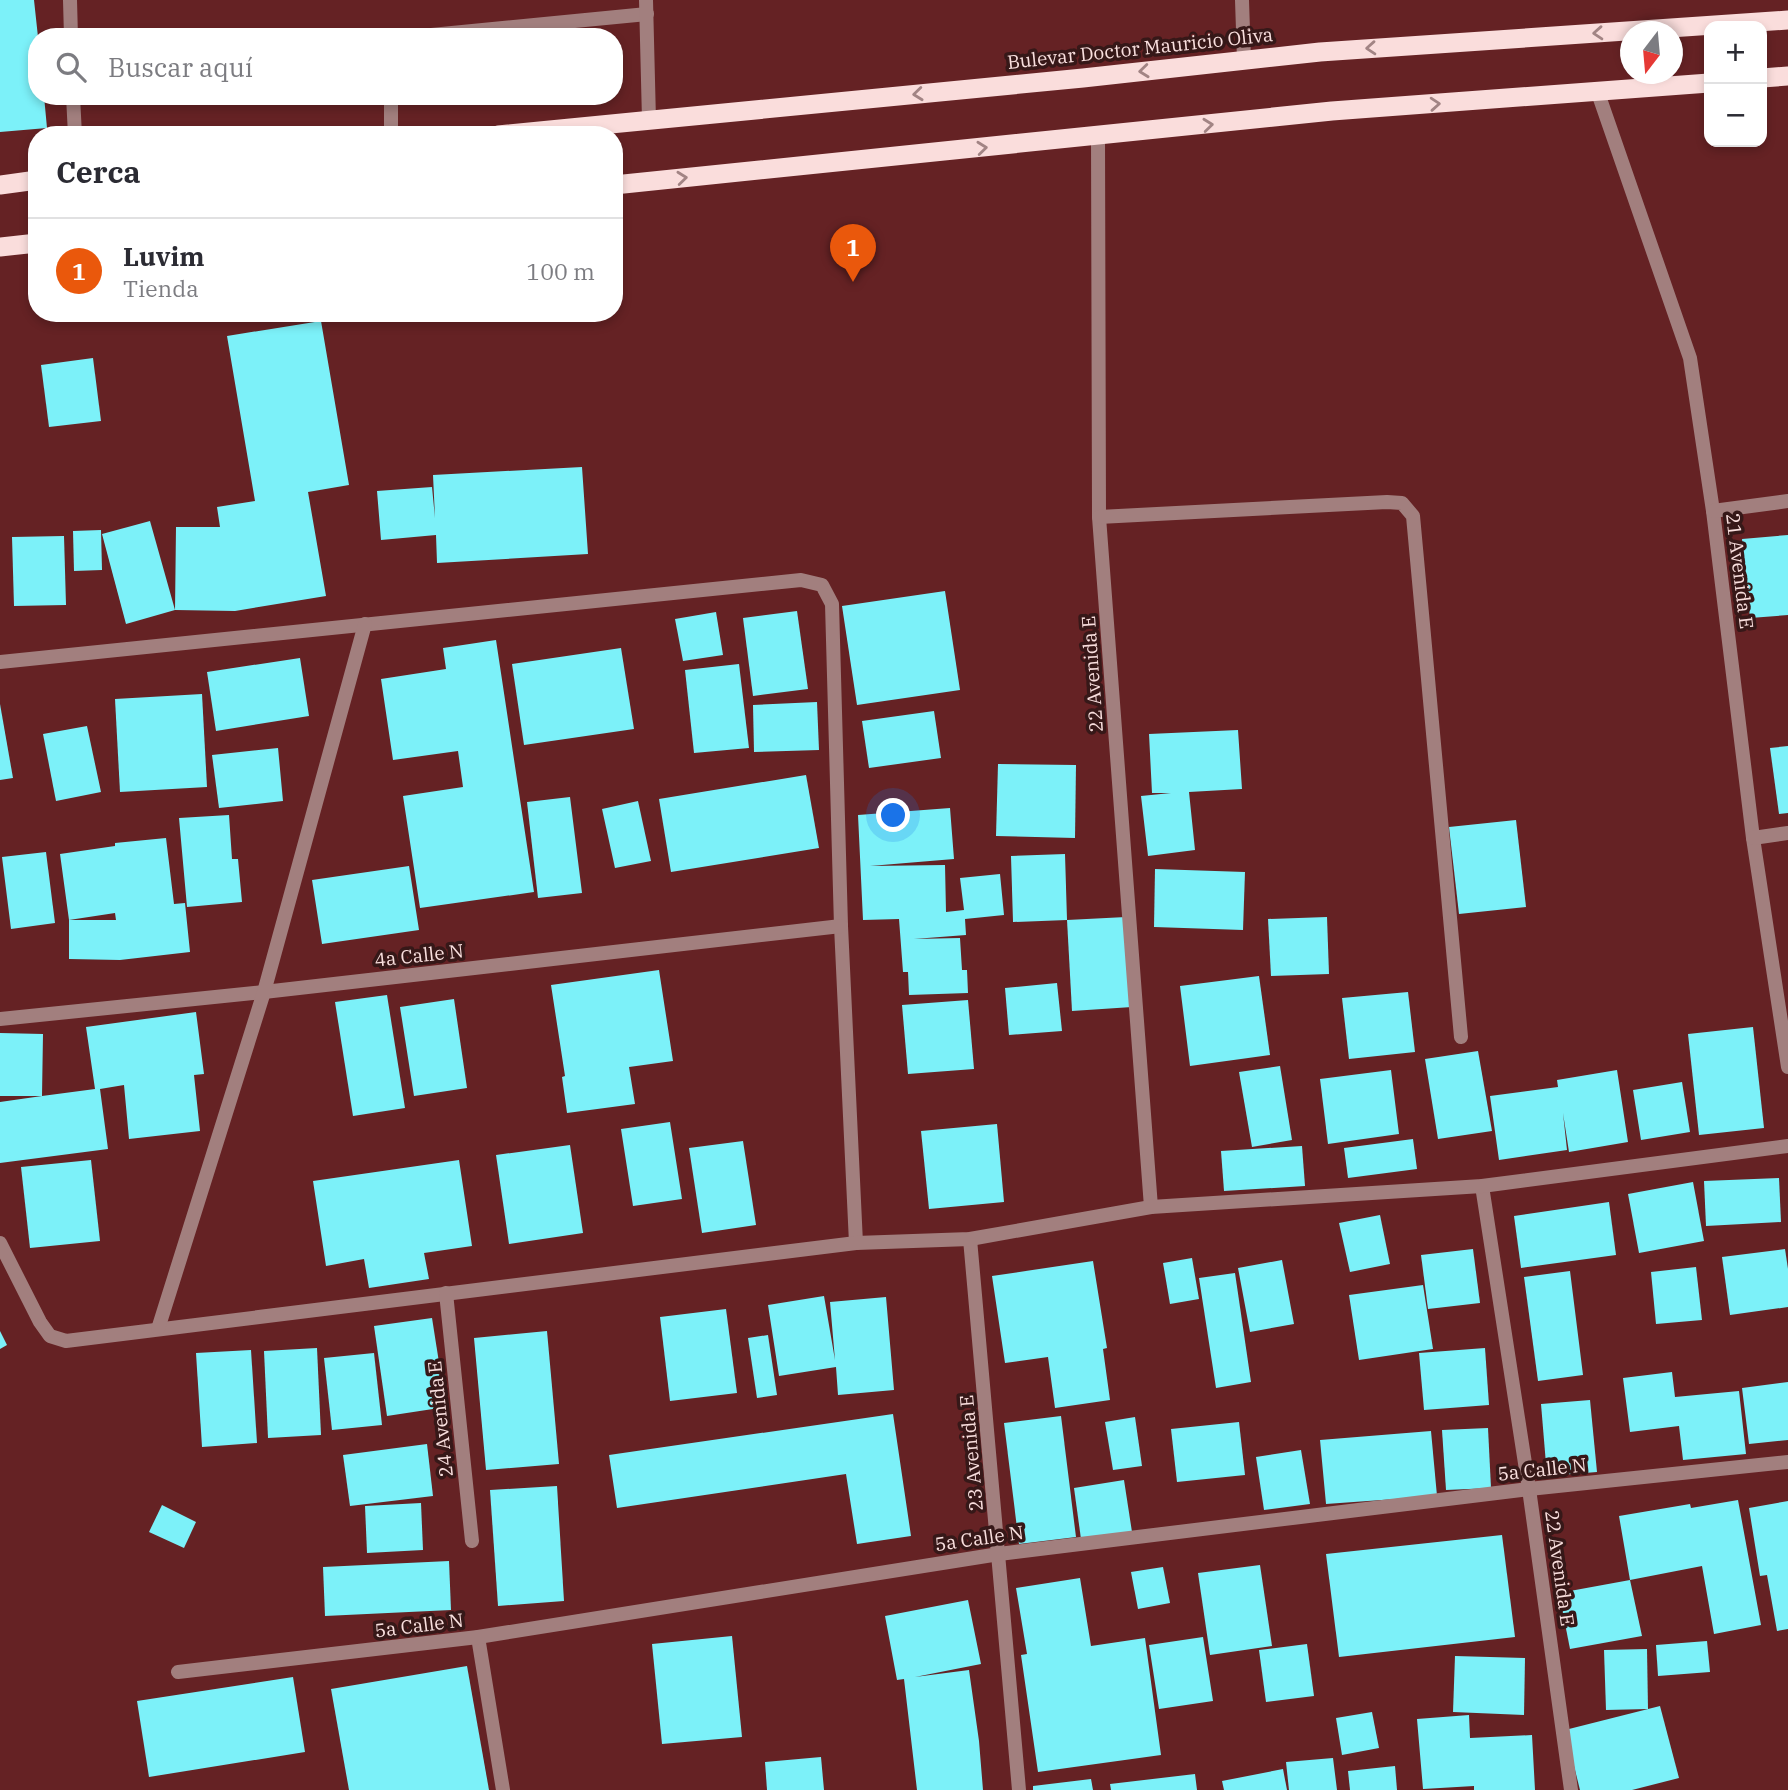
<!DOCTYPE html>
<html lang="es">
<head>
<meta charset="utf-8">
<style>
  :root { --surface:#fff; --page:#f7f7f7; --text:#2b2b33; --muted:#7c7c81; --line:#e1e1e2; --accent:#ea580c }
  body { margin:0; font-family:"IBM Plex Serif",serif; background:var(--page); color:var(--text) }
  .controls { position:absolute; right:21px; top:21px; display:grid; overflow:hidden; border-radius:14px; box-shadow:0 4px 10px #0003 }
  .controls button { width:63px; height:63px; display:grid; place-items:center; padding:0; border:0; border-bottom:2px solid var(--line); background:var(--surface); color:var(--text); font:35px sans-serif }
  .compass { position:absolute; left:1620px; top:21px; width:63px; height:63px; border-radius:50%; background:var(--surface); box-shadow:0 4px 10px #0003; rotate:196deg }
  .you { position:absolute; left:894px; top:816px; width:24px; height:24px; margin:-18px; border:5px solid #fff; border-radius:50%; background:#1a73e8; box-shadow:0 0 0 10px #1a73e833 }
  .badge { display:grid; place-items:center; width:46px; height:46px; border-radius:50%; background:var(--accent); color:#fff; font-size:23px; font-weight:700 }
  .pin { position:absolute; translate:-50% -58px; filter:drop-shadow(0 2px 4px #0008) }
  .pin::after { content:''; position:absolute; top:37px; width:24px; height:21px; background:inherit; clip-path:polygon(0 0,100% 0,50% 100%) }
  .list { margin:0; padding:0; list-style:none }
  h2 { display:flex; justify-content:space-between; align-items:center; height:91px; margin:0; padding:0 28px; font-size:30px }
  h2 small { font-size:23px; font-weight:400; color:var(--muted) }
  .list li { display:grid; grid-template-columns:46px 1fr auto; gap:21px; align-items:center; box-sizing:border-box; height:105px; padding:0 28px; border-top:2px solid var(--line) }
  .list b { display:block; font-size:26px; white-space:nowrap }
  .list p { margin:0; font-size:23px; white-space:nowrap; color:var(--muted) }
  .list em { font-size:23px; font-style:normal; color:var(--muted) }
  .icon { flex:none; width:38px; height:38px; fill:none; stroke:currentColor; stroke-width:2; stroke-linecap:round; stroke-linejoin:round }
  .map { position:relative; flex:none; width:1788px; height:1790px; overflow:hidden }
  .search { position:absolute; background:var(--surface); box-shadow:0 4px 10px #0003; left:28px; top:28px; width:595px; height:77px; display:flex; align-items:center; gap:18px; box-sizing:border-box; padding:0 24px; border-radius:28px; color:var(--muted); font-size:26px }
  .panel { position:absolute; background:var(--surface); box-shadow:0 4px 10px #0003; left:28px; top:126px; width:595px; height:196px; border-radius:28px }
  .map>svg:first-child { display:block }
  .building { fill:#7cf1f9; fill-rule:evenodd }
  .lines { fill:none; stroke-linecap:round; stroke-linejoin:round }
  .service { stroke:#a27f7e; stroke-width:14 }
  .minor { stroke:#a27f7e; stroke-width:14 }
  .trunk { stroke:#fadddc; stroke-width:19 }
  .oneway { stroke:#a28484 }
  .labels { text-anchor:middle; dominant-baseline:central; stroke-width:7; stroke-linejoin:round; paint-order:stroke }
  .street-label { font-size:19px; fill:#f9dfde; stroke:#361818 }
</style>
</head>
<body>
<div class="map">
<svg width="1788" height="1790" viewBox="0 0 1788 1790">
  <rect width="100%" height="100%" fill="#652224"/>
  <g class="building">
    <path d="M0 0H34L38 37 37 96H44L47 128 0 132Z"/>
    <path d="M321 321 349 485 308 492 326 596 235 611 175 610 176 527H220L217 507 255 501 227 336Z"/>
    <path d="M93 358 101 421 49 427 41 365Z"/>
    <path d="M582 467 588 554 437 563 436 535 381 540 377 491 432 487 435 518 433 475Z"/>
    <path d="M150 521 175 610 126 624 102 534Z"/>
    <path d="M101 530 102 570 74 571 73 531Z"/>
    <path d="M1788 535V615L1750 618 1742 539Z"/>
    <path d="M64 536 66 605 14 606 12 537Z"/>
    <path d="M945 591 960 690 857 705 842 606Z"/>
    <path d="M797 611 808 689 753 696 743 618Z"/>
    <path d="M716 612 723 655 683 661 675 619Z"/>
    <path d="M496 640 534 892 420 908 403 796 463 787 458 751 393 760 381 679 446 669 443 648Z"/>
    <path d="M621 648 634 729 524 745 512 664Z"/>
    <path d="M300 658 309 716 216 731 207 672Z"/>
    <path d="M739 664 749 748 694 753 685 670Z"/>
    <path d="M202 694 207 787 120 792 115 699Z"/>
    <path d="M817 702 819 750 754 752 753 705Z"/>
    <path d="M0 704 13 778 0 780Z"/>
    <path d="M934 711 941 758 869 768 862 721Z"/>
    <path d="M87 726 101 792 56 801 43 734Z"/>
    <path d="M1238 730 1242 789 1189 792 1195 850 1148 856 1141 796 1171 793H1152L1149 734Z"/>
    <path d="M1788 746V813L1779 814 1770 748Z"/>
    <path d="M278 748 283 801 219 808 212 755Z"/>
    <path d="M998 764 1076 765 1075 838 996 836Z"/>
    <path d="M806 775 819 848 671 872 659 799Z"/>
    <path d="M570 797 582 893 538 898 527 802Z"/>
    <path d="M638 801 651 861 615 868 602 809Z"/>
    <path d="M950 808 954 859 870 866 945 865 946 912 964 910 960 878 1000 874 1004 915 965 919 966 935 914 939 960 938 962 970H967L968 993 909 995 908 972H903L899 919 863 920 858 815Z"/>
    <path d="M229 815 232 859H238L242 902 187 907 179 818Z"/>
    <path d="M1516 820 1526 907 1459 914 1449 827Z"/>
    <path d="M166 838 174 904 185 903 190 952 120 960 69 959V920L60 854 115 846V843ZM115 913 116 920H69Z"/>
    <path d="M46 852 55 923 11 929 2 857Z"/>
    <path d="M1065 854 1067 920 1013 922 1011 856Z"/>
    <path d="M409 866 419 930 322 944 312 880Z"/>
    <path d="M1155 869 1245 872 1243 930 1154 927Z"/>
    <path d="M1126 917 1132 1007 1072 1011 1067 920Z"/>
    <path d="M1327 917 1329 974 1271 976 1268 919Z"/>
    <path d="M659 970 673 1061 629 1067 635 1104 567 1113 562 1077 565 1076 551 985Z"/>
    <path d="M1259 976 1270 1055 1190 1066 1180 986Z"/>
    <path d="M1057 983 1062 1031 1009 1035 1005 988Z"/>
    <path d="M1408 992 1415 1052 1349 1059 1342 998Z"/>
    <path d="M387 995 405 1108 353 1116 335 1002Z"/>
    <path d="M454 999 467 1088 414 1096 400 1007Z"/>
    <path d="M968 1000 974 1069 908 1074 902 1005Z"/>
    <path d="M196 1012 204 1074 194 1075 200 1131 129 1139 124 1085 100 1089 108 1149 0 1163V1102L42 1096H0V1033L43 1034 42 1096 95 1089 86 1027Z"/>
    <path d="M1753 1027 1764 1128 1699 1135 1688 1034Z"/>
    <path d="M1478 1051 1492 1131 1438 1139 1425 1059Z"/>
    <path d="M1280 1066 1292 1140 1252 1147 1239 1072Z"/>
    <path d="M1391 1070 1399 1134 1328 1144 1320 1079Z"/>
    <path d="M1617 1070 1628 1142 1569 1152 1563 1113 1567 1150 1499 1160 1490 1096 1558 1087 1557 1080Z"/>
    <path d="M1682 1082 1690 1132 1641 1140 1633 1090Z"/>
    <path d="M670 1122 682 1199 633 1206 621 1129Z"/>
    <path d="M997 1124 1004 1202 929 1209 921 1131Z"/>
    <path d="M1413 1139 1417 1169 1348 1178 1344 1148Z"/>
    <path d="M743 1141 756 1225 702 1233 689 1148Z"/>
    <path d="M570 1145 583 1233 509 1244 496 1155Z"/>
    <path d="M1302 1146 1305 1186 1224 1191 1221 1151Z"/>
    <path d="M91 1160 100 1241 30 1248 21 1167Z"/>
    <path d="M459 1160 472 1246 424 1253 429 1279 369 1288 364 1259 326 1266 313 1181Z"/>
    <path d="M1779 1178 1781 1222 1706 1226 1704 1181Z"/>
    <path d="M1693 1182 1704 1241 1639 1253 1628 1194Z"/>
    <path d="M1609 1202 1616 1255 1521 1268 1514 1216Z"/>
    <path d="M1380 1215 1390 1264 1350 1272 1339 1223Z"/>
    <path d="M1473 1249 1480 1303 1428 1309 1421 1255Z"/>
    <path d="M1785 1249 1788 1269V1307L1730 1315 1722 1257Z"/>
    <path d="M1192 1258 1199 1299 1170 1304 1163 1263Z"/>
    <path d="M1282 1260 1294 1324 1250 1332 1238 1268Z"/>
    <path d="M1093 1261 1107 1348 1103 1349 1110 1400 1055 1408 1048 1357 1005 1363 992 1276Z"/>
    <path d="M1696 1267 1702 1320 1656 1324 1651 1272Z"/>
    <path d="M1570 1271 1583 1375 1538 1381 1524 1277Z"/>
    <path d="M1235 1273 1251 1382 1216 1388 1199 1278Z"/>
    <path d="M1423 1285 1433 1349 1359 1360 1349 1295Z"/>
    <path d="M824 1296 835 1360 830 1302 886 1297 894 1390 838 1395 836 1367 779 1376 768 1305Z"/>
    <path d="M726 1309 737 1393 670 1401 660 1317Z"/>
    <path d="M432 1318 446 1407 387 1416 374 1326Z"/>
    <path d="M0 1331 7 1345 0 1349Z"/>
    <path d="M547 1331 559 1464 486 1470 474 1338Z"/>
    <path d="M768 1335 777 1395 757 1398 748 1338Z"/>
    <path d="M317 1348 321 1435 268 1438 264 1351Z"/>
    <path d="M1485 1348 1489 1405 1424 1410 1419 1353Z"/>
    <path d="M251 1350 257 1443 202 1447 196 1353Z"/>
    <path d="M374 1353 382 1425 332 1430 324 1358Z"/>
    <path d="M1672 1372 1675 1397 1739 1391 1746 1454 1683 1460 1679 1426 1630 1432 1623 1378Z"/>
    <path d="M1788 1382V1440L1749 1444 1742 1388Z"/>
    <path d="M1590 1400 1597 1472 1547 1476 1541 1404Z"/>
    <path d="M893 1414 911 1536 857 1544 846 1474 617 1508 609 1455Z"/>
    <path d="M1061 1416 1076 1537 1019 1544 1004 1423Z"/>
    <path d="M1135 1417 1142 1466 1113 1470 1105 1422Z"/>
    <path d="M1239 1422 1245 1475 1177 1482 1171 1429Z"/>
    <path d="M1488 1428 1491 1488 1446 1490 1442 1430Z"/>
    <path d="M1431 1431 1437 1496 1326 1504 1320 1440Z"/>
    <path d="M427 1444 433 1496 350 1506 343 1455Z"/>
    <path d="M1301 1450 1310 1504 1264 1510 1256 1457Z"/>
    <path d="M1124 1480 1132 1532 1081 1539 1074 1488Z"/>
    <path d="M557 1486 564 1601 498 1606 490 1490Z"/>
    <path d="M1738 1500 1761 1625 1714 1634 1702 1566 1630 1580 1619 1516 1690 1504 1691 1508Z"/>
    <path d="M1788 1501V1629L1777 1631 1767 1575 1760 1576 1749 1508Z"/>
    <path d="M421 1503 423 1550 367 1553 365 1506Z"/>
    <path d="M162 1505 196 1522 184 1548 149 1532Z"/>
    <path d="M1502 1535 1515 1637 1339 1657 1326 1554Z"/>
    <path d="M449 1561 451 1610 325 1616 323 1567Z"/>
    <path d="M1260 1565 1272 1646 1210 1655 1198 1573Z"/>
    <path d="M1163 1567 1170 1603 1138 1609 1131 1572Z"/>
    <path d="M1080 1578 1091 1646 1145 1638 1161 1755 1038 1772 1021 1655 1027 1654 1016 1588Z"/>
    <path d="M1630 1580 1642 1636 1570 1649 1559 1593Z"/>
    <path d="M968 1600 981 1664 915 1677 969 1670 979 1741 983 1790H917L904 1679 897 1680 885 1616Z"/>
    <path d="M732 1636 742 1737 662 1744 652 1644Z"/>
    <path d="M1203 1637 1213 1701 1159 1709 1149 1645Z"/>
    <path d="M1707 1641 1710 1672 1658 1676 1656 1645Z"/>
    <path d="M1307 1644 1314 1696 1266 1702 1259 1650Z"/>
    <path d="M1647 1649 1648 1709 1606 1710 1604 1650Z"/>
    <path d="M1455 1656 1525 1658 1524 1715 1453 1712Z"/>
    <path d="M467 1666 489 1790H349L331 1689Z"/>
    <path d="M293 1677 305 1752 149 1777 137 1701Z"/>
    <path d="M1660 1706 1679 1778 1632 1790H1580L1565 1730Z"/>
    <path d="M1372 1712 1379 1748 1342 1755 1336 1718Z"/>
    <path d="M1469 1715 1470 1738 1532 1735 1535 1790H1474V1786L1423 1789 1417 1719Z"/>
    <path d="M821 1757 824 1790H767L765 1762Z"/>
    <path d="M1333 1758 1337 1790H1289L1286 1762Z"/>
    <path d="M1395 1766 1397 1790H1350L1348 1771Z"/>
    <path d="M1283 1769 1287 1790H1224L1222 1781Z"/>
    <path d="M1195 1774 1197 1790H1111L1110 1784Z"/>
    <path d="M1091 1779 1093 1790H1033V1786Z"/>
  </g>
  <g class="lines">
    <g class="service">
      <path d="M411 37 647 14"/>
      <path d="M391 96V135"/>
    </g>
    <g class="minor">
      <path d="M70 0 71 37"/>
      <path d="M646 0 649 120"/>
      <path d="M1242 0 1244 60"/>
      <path d="M1598 93 1690 358 1713 511 1753 838 1788 1067"/>
      <path d="M73 96 75 135"/>
      <path d="M1098 137 1099 517 1151 1207"/>
      <path d="M1713 511 1788 501"/>
      <path d="M1099 517 1387 502 1402 503 1413 516 1461 1037"/>
      <path d="M0 662 801 580 822 585 832 604 841 926 856 1243"/>
      <path d="M1753 838 1788 833"/>
      <path d="M0 1019 264 992 841 926"/>
      <path d="M1482 1186 1529 1489 1571 1790"/>
      <path d="M970 1239 1019 1790"/>
      <path d="M0 1243 40 1322 50 1336 66 1341 856 1243 970 1239 1151 1207 1482 1186 1788 1146"/>
      <path d="M446 1293 472 1541"/>
      <path d="M158 1329 264 992 365 624"/>
      <path d="M478 1637 503 1790"/>
      <path d="M178 1672 478 1637 999 1554 1529 1489 1788 1462"/>
    </g>
    <g class="trunk">
      <path d="M1762 78 1788 76"/>
      <path d="M498 135 1083 78 1320 52 1788 20"/>
      <path d="M0 185 37 180"/>
      <path d="M614 185 1332 111 1709 83"/>
      <path d="M0 247 37 243"/>
    </g>
  </g>
  <defs><path id="oneway-chevron" d="M-2-3.5L2.5 0L-2 3.5" fill="none" stroke-width="1.6" stroke-linecap="round" stroke-linejoin="round" transform="scale(1.75)"/></defs>
  <g class="oneway">
    <use href="#oneway-chevron" transform="translate(1598 33) rotate(176)"/>
    <use href="#oneway-chevron" transform="translate(1371 48) rotate(176)"/>
    <use href="#oneway-chevron" transform="translate(1144 71) rotate(174)"/>
    <use href="#oneway-chevron" transform="translate(918 94) rotate(174)"/>
    <use href="#oneway-chevron" transform="translate(1435 104) rotate(-4)"/>
    <use href="#oneway-chevron" transform="translate(1208 125) rotate(-6)"/>
    <use href="#oneway-chevron" transform="translate(982 148) rotate(-6)"/>
    <use href="#oneway-chevron" transform="translate(682 178) rotate(-6)"/>
  </g>
  <g class="labels">
    <g class="street-label">
      <text transform="translate(1140 48) rotate(-6)">Bulevar Doctor Mauricio Oliva</text>
      <text transform="translate(1740 571) rotate(83)">21 Avenida E</text>
      <text transform="translate(1092 674) rotate(-94)">22 Avenida E</text>
      <text transform="translate(419 955) rotate(-6)">4a Calle N</text>
      <text transform="translate(440 1419) rotate(-96)">24 Avenida E</text>
      <text transform="translate(971 1453) rotate(-95)">23 Avenida E</text>
      <text transform="translate(1542 1469) rotate(-6)">5a Calle N</text>
      <text transform="translate(979 1538) rotate(-8)">5a Calle N</text>
      <text transform="translate(1560 1568) rotate(82)">22 Avenida E</text>
      <text transform="translate(419 1625) rotate(-7)">5a Calle N</text>
    </g>
  </g>
</svg>
<div class="controls">
<button>+</button>
<button>−</button>
</div>
<svg class="compass" viewBox="-18 -18 36 36"><path d="M0-13l5 13h-10z" fill="#e53935"/><path d="M0 13l5-13h-10z" fill="#7c7c81"/></svg>
<div class="you"></div>
<div class="pin badge" style="left:853px;top:282px">1</div>
<div class="search"><svg class="icon" aria-label="search" viewBox="0 0 24 24"><circle cx="10" cy="10" r="6"/><path d="M15 15l6 6"/></svg>Buscar aquí</div>
<section class="panel">
<h2>Cerca<small></small></h2>
<ul class="list">
<li><span class="badge">1</span><div><b>Luvim</b><p>Tienda</p></div><em>100 m</em></li>
</ul>
</section>
</div>
</body>
</html>
